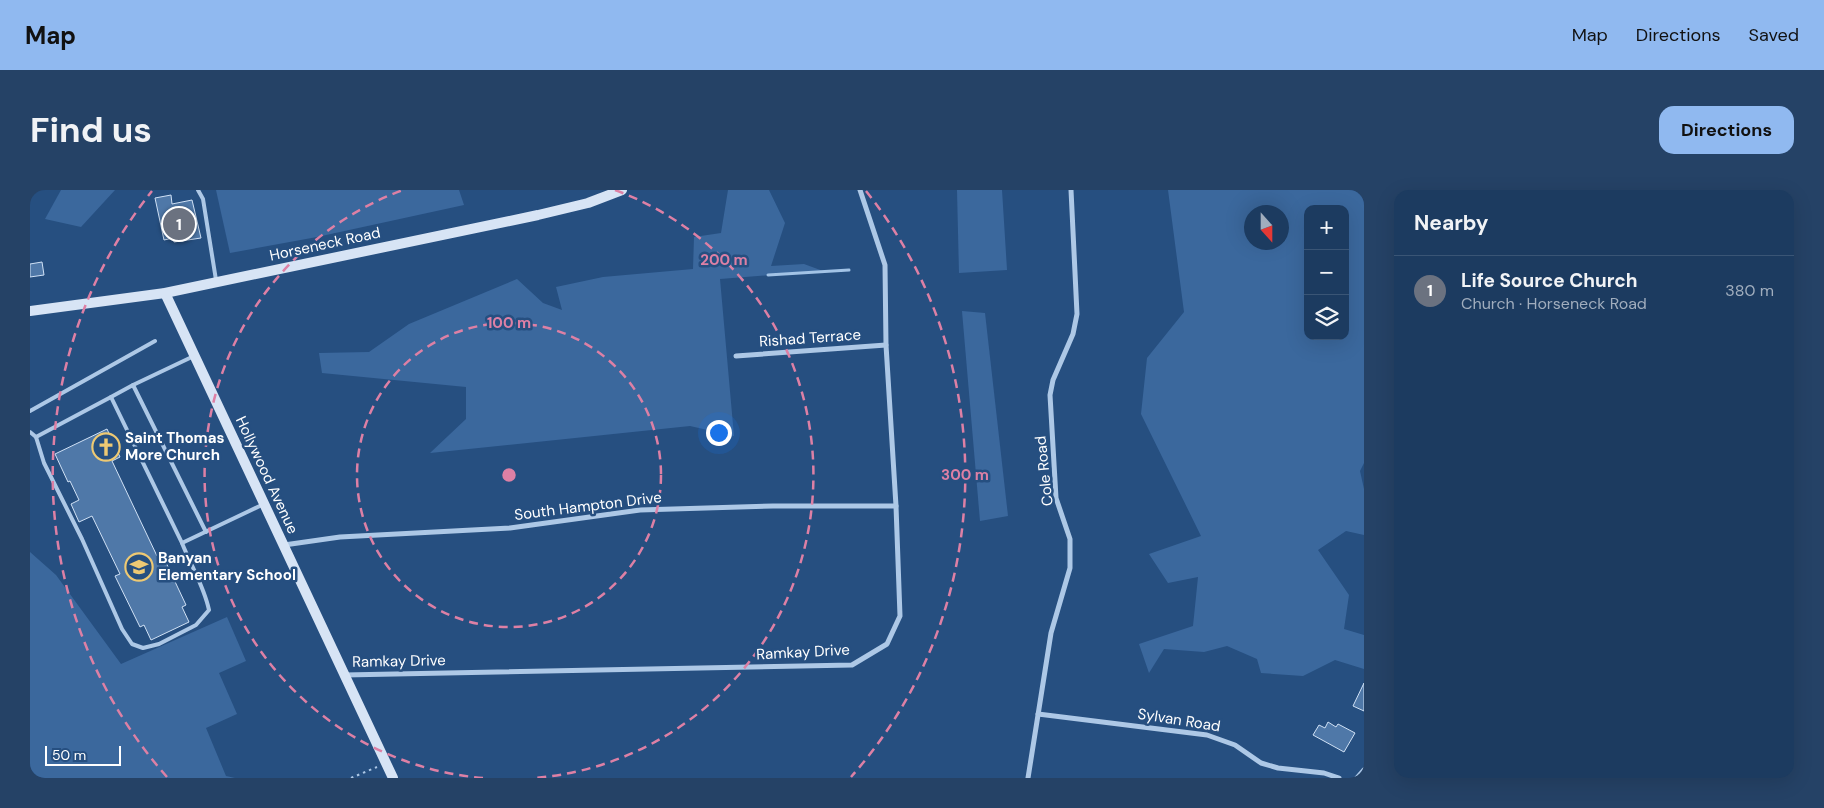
<!DOCTYPE html>
<html lang="en">
<head>
<meta charset="utf-8">
<style>
  :root { --surface:#1c3b60; --page:#254266; --text:#f1f3f6; --muted:#a0adbd; --line:#3a5575; --accent:#90b9f0 }
  body { margin:0; font-family:"DM Sans",sans-serif; background:var(--page); color:var(--text) }
  .controls { position:absolute; right:15px; top:15px; display:grid; overflow:hidden; border-radius:10px; box-shadow:0 5px 20px #0002 }
  .controls button { width:45px; height:45px; display:grid; place-items:center; padding:0; border:0; border-bottom:1px solid var(--line); background:var(--surface); color:var(--text); font:25px sans-serif }
  .compass { position:absolute; left:1214px; top:15px; width:45px; height:45px; border-radius:50%; background:var(--surface); box-shadow:0 5px 20px #0002; rotate:159deg }
  .scale { position:absolute; left:15px; bottom:12px; width:76px; box-sizing:border-box; padding-left:5px; border:2px solid #fff; border-top:0; font-size:14px; line-height:18px; white-space:nowrap; color:#fff; -webkit-text-stroke:4px #264f80; paint-order:stroke }
  .you { position:absolute; left:688px; top:242px; width:18px; height:18px; margin:-12px; border:4px solid #fff; border-radius:50%; background:#1a73e8; box-shadow:0 0 0 8px #1a73e833 }
  .badge { display:grid; place-items:center; width:32px; height:32px; border-radius:50%; background:var(--accent); color:#fff; font-size:16px; font-weight:700 }
  .pin { position:absolute; translate:-50% -50%; border:2px solid #fff; box-shadow:0 1px 5px #0006 }
  .list { margin:0; padding:0; list-style:none }
  h2 { display:flex; justify-content:space-between; align-items:center; height:65px; margin:0; padding:0 20px; font-size:21px }
  h2 small { font-size:16px; font-weight:400; color:var(--muted) }
  .list li { display:grid; grid-template-columns:32px 1fr auto; gap:15px; align-items:center; box-sizing:border-box; height:70px; padding:0 20px; border-top:1px solid var(--line) }
  .list b { display:block; font-size:19px; white-space:nowrap }
  .list p { margin:0; font-size:16px; white-space:nowrap; color:var(--muted) }
  .list em { font-size:16px; font-style:normal; color:var(--muted) }
  .icon { flex:none; width:28px; height:28px; fill:none; stroke:currentColor; stroke-width:2; stroke-linecap:round; stroke-linejoin:round }
  .map { position:relative; flex:none; width:1334px; height:588px; overflow:hidden; border-radius:15px }
  header { display:flex; align-items:center; gap:30px; box-sizing:border-box; height:70px; padding:0 25px; background:var(--accent); color:#111 }
  header strong { font-size:24px }
  nav { display:flex; gap:28px; margin-inline-start:auto; font-size:18px }
  .intro { display:flex; align-items:center; justify-content:space-between; box-sizing:border-box; height:120px; padding:0 30px }
  h1 { margin:0; font-size:35px }
  .button { padding:12px 22px; border-radius:15px; background:var(--accent); color:#111; font-size:18px; font-weight:700 }
  main { display:flex; gap:30px; padding:0 30px }
  aside { flex:1; background:var(--surface); border-radius:15px; box-shadow:0 5px 20px #0002 }
  .map>svg:first-child { display:block }
  .green { fill:#3b689d; fill-rule:evenodd }
  .lines { fill:none; stroke-linecap:round; stroke-linejoin:round }
  .stream { stroke:#a2c3e6; stroke-width:3 }
  .building { fill:#4f78a8; stroke:#d0e1f5 }
  .path { stroke:#adc8e6; stroke-width:2; stroke-dasharray:2.5 4; stroke-linecap:butt }
  .lane { stroke:#adc8e6; stroke-width:4 }
  .street { stroke:#adc8e6; stroke-width:5 }
  .secondary { stroke:#d7e4f5; stroke-width:10 }
  .ring { fill:none; stroke:#dd80a5; stroke-width:2.5; stroke-dasharray:9 6 }
  .labels { text-anchor:middle; dominant-baseline:central; stroke-width:5; stroke-linejoin:round; paint-order:stroke }
  .street-label { font-size:15px; fill:#fff; stroke:#264f80 }
  .poi-label { font-size:15px; font-weight:bold; fill:#fff; stroke:#264f80; text-anchor:start }
  .centre { fill:#dd80a5; stroke:#264f80; stroke-width:2.5 }
  .ring-label { font-size:15px; text-anchor:middle; font-weight:bold; fill:#dd80a5; stroke:#264f80; stroke-width:5; stroke-linejoin:round; paint-order:stroke }
</style>
</head>
<body>
<header>
<strong>Map</strong>
<nav><a>Map</a><a>Directions</a><a>Saved</a></nav>
</header>
<div class="intro"><h1>Find us</h1><a class="button">Directions</a></div>
<main>
<div class="map">
<svg width="1334" height="588" viewBox="0 0 1334 588">
  <rect width="100%" height="100%" fill="#264f80"/>
  <g class="green">
    <path d="M31 0H85L51 37 15 29Z"/>
    <path d="M186 0H429L434 15 287 47 200 63Z"/>
    <path d="M698 0H739L755 33 741 76 774 74 793 81 690 89 704 246 660 236 400 263 436 229V197L292 183 289 163 339 162 379 134 487 89 513 113 532 120 526 97 573 87 663 79 664 47 691 43Z"/>
    <path d="M927 0H972L977 80 929 83Z"/>
    <path d="M1138 0H1334V273L1330 281 1334 299V345L1316 341 1288 360 1319 405 1314 439 1334 445V479L1305 470 1273 486 1231 483 1227 469 1197 456 1174 462 1134 459 1119 483 1109 454 1163 436 1168 387 1138 393 1119 364 1171 346 1111 224 1117 168 1154 122ZM1278 19H1315V146H1278ZM1222 22H1252V52H1222Z"/>
    <path d="M932 121 955 123 978 326 950 331Z"/>
    <path d="M0 362 26 385 91 474 197 427 216 471 189 483 207 524 176 538 196 586 205 588H0Z"/>
  </g>
  <g class="lines">
    <path class="stream" d="M738 85 819 80"/>
  </g>
  <g class="building">
    <path d="M141 5 142 14 162 10 171 48 144 52 143 48 134 50 125 8Z"/>
    <path d="M12 72 14 85 0 87V74Z"/>
    <path d="M77 239 90 267 82 271 127 366 132 364 156 415 152 417 159 432 121 450 114 435 110 437 85 386 90 384 62 326 49 332 41 314 49 310 40 291 38 292 25 264Z"/>
    <path d="M1334 493V521L1323 516Z"/>
    <path d="M1298 532 1306 537 1308 534 1325 543 1314 562 1283 545 1289 535 1295 538Z"/>
  </g>
  <g class="lines">
    <path class="path" d="M321 588 347 577"/>
    <g class="lane">
      <path d="M168 0 173 9 186 90"/>
      <path d="M103 195 164 166"/>
      <path d="M81 207 103 195 176 342"/>
      <path d="M0 221 125 151"/>
      <path d="M0 242 6 247 81 207 152 353 234 314"/>
      <path d="M6 247 14 273 52 349 92 439 102 454 113 458 129 454 166 435 179 420C174 396 161 376 152 353"/>
    </g>
    <g class="street">
      <path d="M706 166 856 155"/>
      <path d="M254 355 310 347 480 338 610 320 743 316H866"/>
      <path d="M314 485 822 475 857 454 870 426 866 316 856 155 855 75 830 0"/>
      <path d="M1008 524 1177 545 1205 555 1231 573 1248 578 1294 583 1309 588"/>
      <path d="M998 588 1021 443 1040 378V349L1026 308 1020 205 1023 190 1043 144 1047 124 1041 0"/>
      <path d="M1327 588 1334 580"/>
    </g>
    <g class="secondary">
      <path d="M135 103 363 588"/>
      <path d="M0 121 135 103 508 25 558 13 592 0"/>
    </g>
  </g>
  <g class="ring">
    <circle cx="479" cy="285" r="152"/>
    <path d="M453 588A304 304 0 0 1 373 0M585 0A304 304 0 0 1 505 588"/>
    <path d="M137 587A456 456 0 0 1 122 1M836 1A456 456 0 0 1 821 587"/>
  </g>
  <defs>
    <g id="church-ring" transform="scale(1.4375)"><circle r="9.5" fill="#264f80" stroke="#eec973" stroke-width="1.5"/><path d="M-1.2-6h2.4v3.5h3.3v2.4h-3.3V6h-2.4V-.1h-3.3v-2.4h3.3Z" fill="#eec973"/></g>
    <g id="school-ring" transform="scale(1.4375)"><circle r="9.5" fill="#264f80" stroke="#eec973" stroke-width="1.5"/><path d="M0-5L7-2L0 1L-7-2ZM-4 1L0 2.5L4 1V4Q0 6-4 4Z" fill="#eec973"/></g>
  </defs>
  <g fill-rule="evenodd">
    <use href="#church-ring" x="76" y="257"/>
    <use href="#school-ring" x="109" y="377"/>
  </g>
  <g class="labels">
    <g class="street-label">
      <text transform="translate(295 54) rotate(-12)">Horseneck Road</text>
      <text transform="translate(780 148) rotate(-4)">Rishad Terrace</text>
      <text transform="translate(1014 281) rotate(-96)">Cole Road</text>
      <text transform="translate(237 285) rotate(65)">Hollywood Avenue</text>
      <text transform="translate(558 316) rotate(-7)">South Hampton Drive</text>
      <text transform="translate(773 462) rotate(-3)">Ramkay Drive</text>
      <text transform="translate(369 471) rotate(-1)">Ramkay Drive</text>
      <text transform="translate(1149 530) rotate(9)">Sylvan Road</text>
    </g>
    <g class="poi-label">
      <text x="95" y="248">Saint Thomas<tspan x="95" dy="17">More Church</tspan></text>
      <text x="128" y="368">Banyan<tspan x="128" dy="17">Elementary School</tspan></text>
    </g>
  </g>
  <circle cx="479" cy="285" r="8" class="centre"/>
  <g class="ring-label">
    <text x="694" y="75">200 m</text>
    <text x="479" y="138">100 m</text>
    <text x="935" y="290">300 m</text>
  </g>
</svg>
<div class="controls">
<button>+</button>
<button>−</button>
<button><svg class="icon" aria-label="layers" viewBox="0 0 24 24"><path d="M12 4l9 5-9 5-9-5zM3 14l9 5 9-5"/></svg></button>
</div>
<svg class="compass" viewBox="-18 -18 36 36"><path d="M0-13l5 13h-10z" fill="#e53935"/><path d="M0 13l5-13h-10z" fill="#a0adbd"/></svg>
<div class="scale">50 m</div>
<div class="you"></div>
<div class="pin badge" style="left:149px;top:34px;background:#6b7280">1</div>
</div>
<aside>
<h2>Nearby<small></small></h2>
<ul class="list">
<li><span class="badge" style="background:#6b7280">1</span><div><b>Life Source Church</b><p>Church · Horseneck Road</p></div><em>380 m</em></li>
</ul>
</aside>
</main>
</body>
</html>
